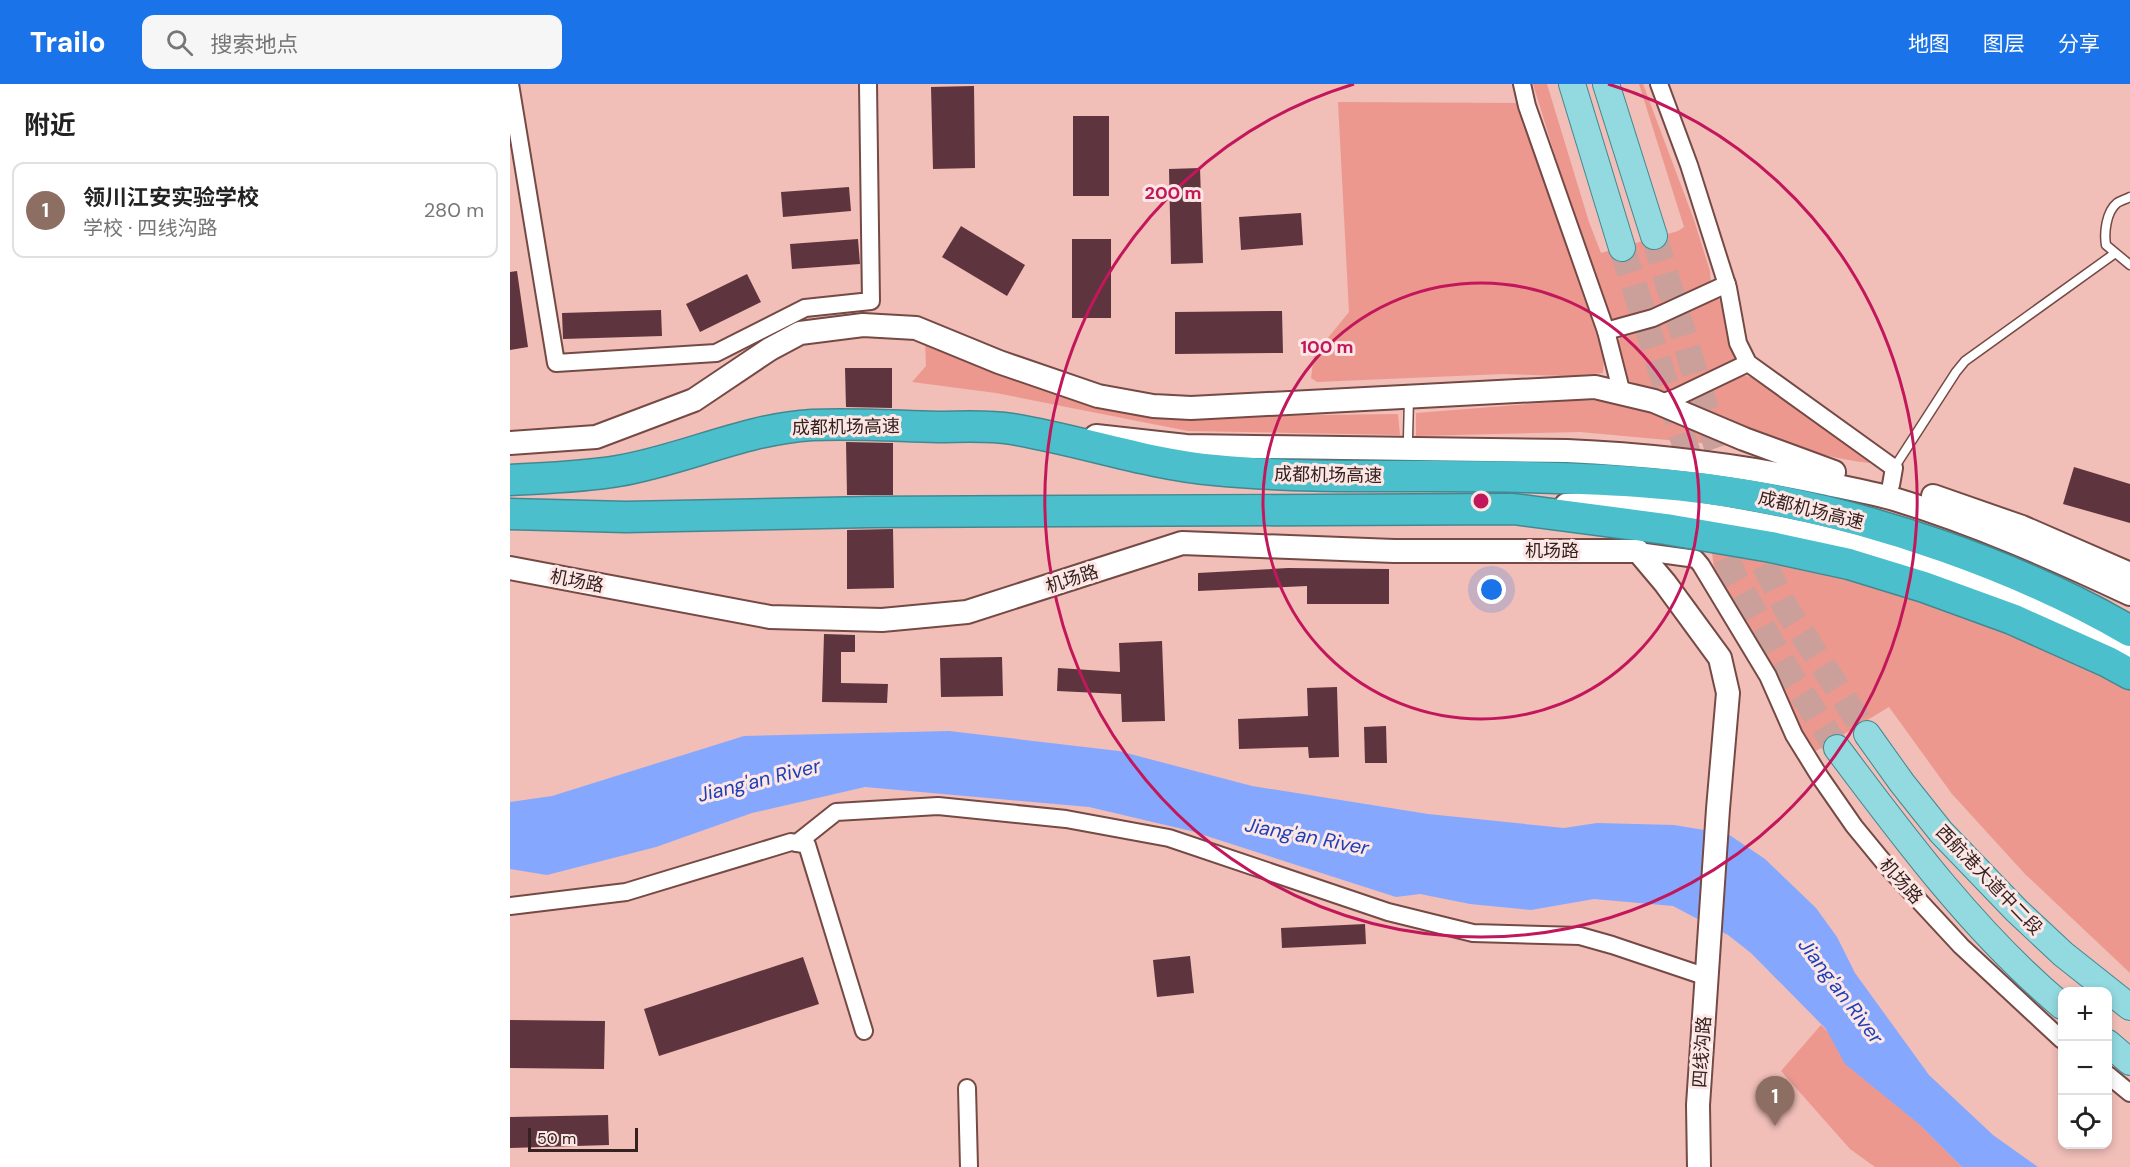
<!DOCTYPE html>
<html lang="zh">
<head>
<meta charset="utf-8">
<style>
  :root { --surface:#fff; --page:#f6f6f6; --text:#222; --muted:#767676; --line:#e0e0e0; --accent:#1a73e8 }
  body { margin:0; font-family:"DM Sans","Noto Sans SC",sans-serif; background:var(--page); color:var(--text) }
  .controls { position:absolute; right:18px; bottom:18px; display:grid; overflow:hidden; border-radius:12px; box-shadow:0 3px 9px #0003 }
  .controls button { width:54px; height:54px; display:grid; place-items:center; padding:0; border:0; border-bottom:2px solid var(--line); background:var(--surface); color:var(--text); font:30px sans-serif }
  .scale { position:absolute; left:18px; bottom:15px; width:110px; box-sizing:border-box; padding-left:6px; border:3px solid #352220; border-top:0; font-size:16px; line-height:21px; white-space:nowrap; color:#352220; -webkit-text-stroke:4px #fde7e5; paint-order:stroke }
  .you { position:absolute; left:982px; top:506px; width:21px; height:21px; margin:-15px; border:4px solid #fff; border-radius:50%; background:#1a73e8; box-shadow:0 0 0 9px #1a73e833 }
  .badge { display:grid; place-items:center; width:39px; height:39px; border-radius:50%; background:var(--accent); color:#fff; font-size:20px; font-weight:700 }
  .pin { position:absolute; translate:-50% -50px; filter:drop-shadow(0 2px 3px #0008) }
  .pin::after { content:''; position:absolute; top:32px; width:21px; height:18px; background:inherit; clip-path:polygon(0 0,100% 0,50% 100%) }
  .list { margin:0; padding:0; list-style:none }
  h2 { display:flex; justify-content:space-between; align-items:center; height:78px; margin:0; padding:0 24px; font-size:26px }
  h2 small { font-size:20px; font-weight:400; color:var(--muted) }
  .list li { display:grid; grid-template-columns:39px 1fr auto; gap:18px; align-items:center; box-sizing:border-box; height:96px; margin:0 12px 12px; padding:0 12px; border:2px solid var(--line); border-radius:12px }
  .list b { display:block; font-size:22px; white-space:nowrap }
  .list p { margin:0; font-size:20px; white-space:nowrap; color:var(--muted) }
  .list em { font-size:20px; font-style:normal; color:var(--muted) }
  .icon { flex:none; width:33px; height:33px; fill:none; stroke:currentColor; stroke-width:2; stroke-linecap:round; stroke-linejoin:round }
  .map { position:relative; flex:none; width:1620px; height:1083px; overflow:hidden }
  header { display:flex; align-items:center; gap:36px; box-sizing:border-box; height:84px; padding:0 30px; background:var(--accent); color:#fff }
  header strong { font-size:28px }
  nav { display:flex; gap:33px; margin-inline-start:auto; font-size:21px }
  .search { width:420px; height:54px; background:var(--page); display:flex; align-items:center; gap:15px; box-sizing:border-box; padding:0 21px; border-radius:12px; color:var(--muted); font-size:22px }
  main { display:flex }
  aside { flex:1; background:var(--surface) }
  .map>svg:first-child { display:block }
  .green { fill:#ec988f }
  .water { fill:#85a8fe }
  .building { fill:#5e353e }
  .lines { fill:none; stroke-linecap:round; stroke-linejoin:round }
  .primary-tunnel { stroke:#cb9f9a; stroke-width:26; stroke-dasharray:26 13; stroke-linecap:butt }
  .lane-casing { stroke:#754a45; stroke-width:11 }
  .street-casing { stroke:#754a45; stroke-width:20 }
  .secondary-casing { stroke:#754a45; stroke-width:26 }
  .primary-casing { stroke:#438890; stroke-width:28 }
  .highway-casing { stroke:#438890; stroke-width:33 }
  .lane { stroke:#fff; stroke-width:8 }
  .street { stroke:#fff; stroke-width:16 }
  .secondary { stroke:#fff; stroke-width:22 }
  .primary { stroke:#93d9e0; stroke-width:26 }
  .highway { stroke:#4bbfcc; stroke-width:30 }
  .ring { fill:none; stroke:#c2185b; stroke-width:3 }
  .labels { text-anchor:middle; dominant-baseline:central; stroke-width:6; stroke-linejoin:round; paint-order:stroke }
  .street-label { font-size:18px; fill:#352220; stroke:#fde7e5 }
  .water-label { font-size:20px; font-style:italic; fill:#1e3fb7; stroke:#fde7e5 }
  .centre { fill:#c2185b; stroke:#fde7e5; stroke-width:3 }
  .ring-label { font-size:18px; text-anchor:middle; font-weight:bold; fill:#c2185b; stroke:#fde7e5; stroke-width:6; stroke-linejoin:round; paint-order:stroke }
</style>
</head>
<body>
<header>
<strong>Trailo</strong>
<div class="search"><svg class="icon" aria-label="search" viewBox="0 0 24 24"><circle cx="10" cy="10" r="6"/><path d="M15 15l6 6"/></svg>搜索地点</div>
<nav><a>地图</a><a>图层</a><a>分享</a></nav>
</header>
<main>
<aside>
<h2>附近<small></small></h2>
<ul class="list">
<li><span class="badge" style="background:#8d6e63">1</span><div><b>领川江安实验学校</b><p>学校 · 四线沟路</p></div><em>280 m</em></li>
</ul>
</aside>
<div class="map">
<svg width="1620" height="1083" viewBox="0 0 1620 1083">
  <rect width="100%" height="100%" fill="#f1beb8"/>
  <g class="green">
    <path d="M1023 0H1037L1079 138 1091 169 1168 147 1174 143 1129 0H1133L1184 136 1200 187 1201 201 1174 217 1103 238 1071 156Z"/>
    <path d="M828 18 1009 19 1094 273 1093 289 1059 292 993 290 807 298 801 294 804 271 839 228Z"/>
    <path d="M1201 212C1204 214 1207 214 1210 216 1220 224 1225 264 1224 277L1165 307H1147L1129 302 1116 295 1108 261 1110 253Z"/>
    <path d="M415 255 657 333 888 330 890 351 678 347 486 309 402 298 416 282Z"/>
    <path d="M1223 290 1241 293 1264 302 1358 373 1359 379C1295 372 1234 344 1176 319L1179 314Z"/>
    <path d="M1070 316 1100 317 1140 327 1223 362 1070 348 906 352V329Z"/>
    <path d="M1202 468 1392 507 1496 546 1620 605V889L1515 790 1442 710 1379 623 1306 667 1288 640 1269 592 1204 487Z"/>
    <path d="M1311 941 1452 1083H1365L1340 1065 1271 987Z"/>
  </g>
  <path class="water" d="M439 647 609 667 742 702 918 730 1054 744 1087 739 1164 741 1218 750 1255 775 1306 824 1327 853 1345 889 1419 991 1483 1051 1528 1083H1452L1409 1040 1335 980 1316 945 1241 869 1218 851 1163 822 1084 815 1021 826 960 820 910 810 886 813 681 747 579 723 355 703 242 729 146 763 37 791 0 785V718L42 712 234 652Z"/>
  <g class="building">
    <path d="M464 2 465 84 423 85 421 3Z"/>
    <rect x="563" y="32" width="36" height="80"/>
    <path d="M690 84 693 179 661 180 659 85Z"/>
    <path d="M339 103 341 127 273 133 271 108Z"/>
    <path d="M791 129 793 161 731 166 729 133Z"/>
    <path d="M451 142 515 181 497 212 432 173Z"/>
    <path d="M348 155 350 180 282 185 280 160Z"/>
    <rect x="562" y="155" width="39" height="79"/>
    <path d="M7 187 18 263 0 266V188Z"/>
    <path d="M237 190 251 218 190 248 176 220Z"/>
    <path d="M151 226 152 252 53 255 52 229Z"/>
    <path d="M772 227 773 269 665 270V228Z"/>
    <path d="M335 284H382V324L336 323Z"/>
    <path d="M336 358 383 359V411H337Z"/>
    <path d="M1564 383 1620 400V439L1553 420Z"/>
    <path d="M383 445 384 504 337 505V446Z"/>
    <path d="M778 484 879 485V520H797V502L688 507V489Z"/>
    <path d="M314 550 345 551V568H331V599L378 600 377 619 312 618Z"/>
    <path d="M652 557 655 637 612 638 611 610 547 607 548 584 610 588 609 559Z"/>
    <path d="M492 573 493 612 431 613 430 574Z"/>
    <path d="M827 603 829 673 799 674 798 663 729 665 728 635 798 632 797 604Z"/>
    <path d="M876 642 877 679H855L854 643Z"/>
    <path d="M855 840 856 860 772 864 771 844Z"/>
    <path d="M680 872 684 909 647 913 643 876Z"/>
    <path d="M293 873 309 920 149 972 134 925Z"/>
    <path d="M0 936 95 937 94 985 0 984Z"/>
    <path d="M98 1031 99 1061 0 1064V1033Z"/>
  </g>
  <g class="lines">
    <g class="primary-tunnel">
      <path d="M1144 152 1206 360 1220 401"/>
      <path d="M1112 164 1187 398"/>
      <path d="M1201 438 1225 495 1280 591 1327 664"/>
      <path d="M1237 446 1277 526 1357 650"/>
    </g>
    <g class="lane-casing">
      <g id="lane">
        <path d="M1620 113C1616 115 1610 117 1607 119 1596 128 1594 149 1596 161L1620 181"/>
        <path d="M898 354 899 314"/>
        <path d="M1384 384 1446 288 1455 277 1604 170"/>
      </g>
    </g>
    <g class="street-casing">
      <g id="street">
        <path d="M0 0 46 279 206 269 295 224 361 217 358 0"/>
        <path d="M1012 0 1017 22 1096 247 1112 310"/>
        <path d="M1149 0 1179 81 1218 204 1228 259 1238 279 1384 384 1381 401"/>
        <path d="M1096 247 1143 234 1217 200"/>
        <path d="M1149 320 1167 313 1238 279"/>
        <path d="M1128 467 1186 475 1191 481 1258 592 1284 651 1310 693 1344 742 1376 781 1451 862 1552 956"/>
        <path d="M287 759 326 728 428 722 556 735 659 754 878 828 963 849 1070 852 1102 861 1197 893"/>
        <path d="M0 822 116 808 281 758 297 761 354 947"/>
        <path d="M1598 991 1620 1009"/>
        <path d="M457 1004 459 1083"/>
      </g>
    </g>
    <g class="secondary-casing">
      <g id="secondary">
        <path d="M586 352 676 362 1057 367C1145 371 1232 381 1318 400 1340 405 1363 409 1384 415 1466 440 1543 474 1620 510"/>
        <path d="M0 359 86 353 184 316 260 265 290 249 353 241 406 244 489 278 588 312 643 322 681 324 1085 303 1144 317 1234 355 1324 388"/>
        <path d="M1423 412 1512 443 1620 490"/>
        <path d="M1056 421C1112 418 1168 426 1223 435 1308 450 1393 471 1473 503 1522 522 1571 544 1620 564"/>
        <path d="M0 484 260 533 372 536 457 528 672 459 884 467H1128L1155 499 1210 574 1218 609 1208 725 1188 1021 1189 1083"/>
      </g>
    </g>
    <g class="primary-casing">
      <g id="primary">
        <path d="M1062 0 1112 164"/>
        <path d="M1096 0 1144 152"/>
        <path d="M1357 650 1392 699 1431 748 1506 826 1553 870 1620 923"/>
        <path d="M1327 664C1395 755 1465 849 1552 922"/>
        <path d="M1598 959 1620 978"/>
      </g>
    </g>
    <g class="highway-casing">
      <g id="highway">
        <path d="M0 396C36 394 73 393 108 387 174 376 234 345 302 341 343 339 385 342 427 343 451 343 477 341 502 345 570 356 636 380 705 386 808 396 911 390 1013 393 1087 395 1165 398 1237 411 1365 433 1508 482 1620 547"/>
        <path d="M0 430 116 433 360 428 1003 425 1156 445 1261 463 1339 480 1414 503 1502 535 1598 578 1620 590"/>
      </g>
    </g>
    <use href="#lane" class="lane"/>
    <use href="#street" class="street"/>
    <use href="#secondary" class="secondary"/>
    <use href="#primary" class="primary"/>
    <use href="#highway" class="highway"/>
  </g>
  <g class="ring">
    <circle cx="971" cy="417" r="218"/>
    <path d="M1098 0A436 436 0 1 1 844 0"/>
  </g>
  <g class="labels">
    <g class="street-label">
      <text transform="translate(336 343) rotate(-1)">成都机场高速</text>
      <text transform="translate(818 391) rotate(1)">成都机场高速</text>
      <text transform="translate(1301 426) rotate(14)">成都机场高速</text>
      <text x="1042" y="467">机场路</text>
      <text transform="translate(562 495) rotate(-18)">机场路</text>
      <text transform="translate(67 497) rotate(11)">机场路</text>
      <text transform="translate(1479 796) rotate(46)">西航港大道中二段</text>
      <text transform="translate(1391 797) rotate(48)">机场路</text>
      <text transform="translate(1192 968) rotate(-86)">四线沟路</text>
    </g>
    <g class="water-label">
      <text transform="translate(249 696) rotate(-14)">Jiang'an River</text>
      <text transform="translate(797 752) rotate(11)">Jiang'an River</text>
      <text transform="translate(1331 907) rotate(53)">Jiang'an River</text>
    </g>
  </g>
  <circle cx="971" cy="417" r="9" class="centre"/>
  <g class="ring-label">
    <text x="663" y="115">200 m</text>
    <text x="817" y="269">100 m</text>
  </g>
</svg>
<div class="controls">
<button>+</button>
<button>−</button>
<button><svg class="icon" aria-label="locate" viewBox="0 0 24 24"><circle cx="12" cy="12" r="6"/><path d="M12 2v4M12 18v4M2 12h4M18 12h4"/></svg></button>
</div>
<div class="scale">50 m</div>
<div class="you"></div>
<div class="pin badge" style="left:1265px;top:1042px;background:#8d6e63">1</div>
</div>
</main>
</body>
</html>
